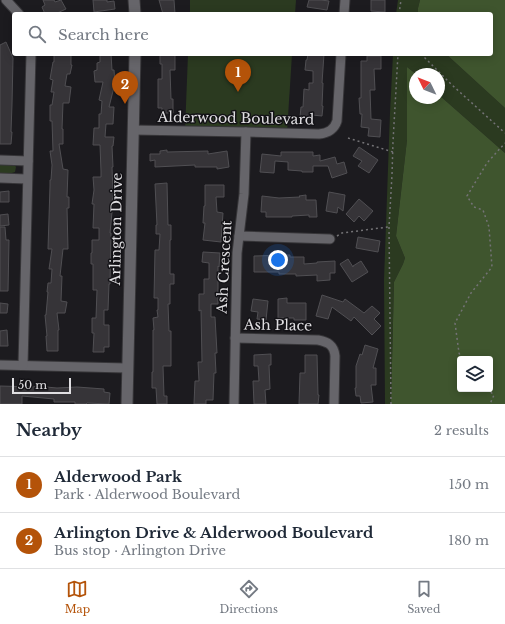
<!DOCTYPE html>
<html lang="en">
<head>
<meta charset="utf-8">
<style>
  :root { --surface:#fff; --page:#f6f6f7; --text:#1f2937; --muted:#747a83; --line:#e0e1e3; --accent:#b45309 }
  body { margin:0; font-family:"Libre Baskerville",serif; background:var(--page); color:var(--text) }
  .controls { position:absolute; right:12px; bottom:12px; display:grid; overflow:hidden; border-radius:4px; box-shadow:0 2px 10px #0003 }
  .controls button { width:36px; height:36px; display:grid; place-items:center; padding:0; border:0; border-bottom:1px solid var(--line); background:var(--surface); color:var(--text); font:20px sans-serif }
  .compass { position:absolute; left:409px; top:68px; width:36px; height:36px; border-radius:50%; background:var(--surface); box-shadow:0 2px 10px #0003; rotate:313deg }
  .scale { position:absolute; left:12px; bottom:10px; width:59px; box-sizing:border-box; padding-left:4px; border:2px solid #e0dfe2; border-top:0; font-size:11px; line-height:14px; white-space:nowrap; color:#e0dfe2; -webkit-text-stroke:3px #131216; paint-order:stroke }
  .you { position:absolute; left:278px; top:260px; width:14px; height:14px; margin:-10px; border:3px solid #fff; border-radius:50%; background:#1a73e8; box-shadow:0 0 0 6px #1a73e833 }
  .badge { display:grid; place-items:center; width:26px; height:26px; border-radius:50%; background:var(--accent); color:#fff; font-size:13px; font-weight:700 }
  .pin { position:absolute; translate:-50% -33px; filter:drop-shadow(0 1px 2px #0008) }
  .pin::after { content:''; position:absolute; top:21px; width:14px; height:12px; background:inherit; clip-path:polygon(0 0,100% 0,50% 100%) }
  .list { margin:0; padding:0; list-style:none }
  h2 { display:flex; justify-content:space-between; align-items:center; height:52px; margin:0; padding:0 16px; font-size:17px }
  h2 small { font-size:13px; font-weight:400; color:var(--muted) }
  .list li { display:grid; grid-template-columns:26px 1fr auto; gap:12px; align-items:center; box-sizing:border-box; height:56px; padding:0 16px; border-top:1px solid var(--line) }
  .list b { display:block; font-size:15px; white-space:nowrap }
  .list p { margin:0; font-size:13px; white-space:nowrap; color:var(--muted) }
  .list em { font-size:13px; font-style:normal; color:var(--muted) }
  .icon { flex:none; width:22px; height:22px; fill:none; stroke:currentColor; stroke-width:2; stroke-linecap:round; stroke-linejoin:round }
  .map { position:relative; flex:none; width:505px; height:404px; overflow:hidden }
  .search { position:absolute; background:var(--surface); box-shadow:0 2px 10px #0003; left:12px; right:12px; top:12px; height:44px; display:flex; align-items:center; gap:10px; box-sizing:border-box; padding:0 14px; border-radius:4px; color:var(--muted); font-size:15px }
  .sheet { height:164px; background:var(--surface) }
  nav { display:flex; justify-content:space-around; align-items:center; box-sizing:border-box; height:56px; border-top:1px solid var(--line); background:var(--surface); font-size:11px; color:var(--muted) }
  nav a { display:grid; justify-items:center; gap:2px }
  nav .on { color:var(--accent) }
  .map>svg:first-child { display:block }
  .green { fill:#2b3a20 }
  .forest { fill:#3f552e; fill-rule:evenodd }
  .building { fill:#363438; stroke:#504f53 }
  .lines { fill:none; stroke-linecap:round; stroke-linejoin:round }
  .minor-casing { stroke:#373639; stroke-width:11 }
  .tertiary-casing { stroke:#373639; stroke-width:13 }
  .path { stroke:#747376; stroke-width:1.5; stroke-dasharray:2 3; stroke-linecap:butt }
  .minor { stroke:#66656a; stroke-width:9 }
  .tertiary { stroke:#66656a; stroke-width:11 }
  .labels { text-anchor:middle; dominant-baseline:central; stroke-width:3; stroke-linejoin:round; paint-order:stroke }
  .street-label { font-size:14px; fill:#e0dfe2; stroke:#131216 }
</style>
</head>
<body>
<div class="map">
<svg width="505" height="404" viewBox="0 0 505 404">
  <rect width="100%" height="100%" fill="#1c1b1f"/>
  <g class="green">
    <path d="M190 0H296L295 14H190Z"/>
    <path d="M398 0H420L418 8V14H396Z"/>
    <path d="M188 54H292L287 133 185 131Z"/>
    <path d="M393 54H446L505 108V153L439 95V74H416L407 67V140L396 236 405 258 403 264 394 282 391 404H385L384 280 390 113Z"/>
    <path d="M0 163 14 164 16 167 15 172 12 173H0Z"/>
  </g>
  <g class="forest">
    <path d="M420 0H505V108L446 54H491V14H418V8Z"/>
    <path d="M407 67 416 74 415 98H439V95L505 153V404H391L394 282 403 264 405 258 396 236 407 140ZM460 359H490V389H460Z"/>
  </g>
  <g class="building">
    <path d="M43 0H54L55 2 61 0 66 9 55 14H45L42 7 45 5Z"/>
    <path d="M93 0H107V2L114 1 115 9 94 12Z"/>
    <path d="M159 0H174L175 14H163Z"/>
    <path d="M309 0H321L329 1 327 10 307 7Z"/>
    <path d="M371 0H385V12L371 11Z"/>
    <path d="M6 42 13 58 12 104 11 132H12L11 144H0V45Z"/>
    <path d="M54 54H71V65H72L70 74H67L65 86 71 87 69 103H63L62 129H63V144H59L63 169 68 170 67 197H69V208H67L68 249H63L60 276H62L61 301 67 302 65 313H57L59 330H58V351H47L46 336H47L45 315H46L48 292H47L48 283H51L52 269H49L52 249H48L50 186V180H51L52 165 50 151H53L52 121H50V105H52L54 92H51L53 80 50 79 53 62H54Z"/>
    <path d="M100 54H111L112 70H114L115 83 109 107H114L113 124H106L105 137H114L113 146H112L113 167H112L113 194 111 212H112L110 233H111L110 284H109L108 310H104V325H109V347H104V352H93L94 333H92V318H96L97 290H93V264H91V253H92V240H99V228H93L94 204H92L94 190 93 177H101V171L100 145H93L94 128H99V114H101L102 101 99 100 103 82H95L94 71 97 70V63L100 62Z"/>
    <path d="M308 54H324L322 83H323L322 106H323L322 116 312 115V119L300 117 301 107H303L304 89 309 90V83H313V71L305 70 306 60H307Z"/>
    <path d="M160 55H175V70H170L171 99H173V113H162V108H158V79H162V64H160Z"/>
    <path d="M367 56H381V69H374L375 90H370L371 119 381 120 380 137 368 136 369 128 361 127 362 114H360L359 98H361V61H367Z"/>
    <path d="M359 147 378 160 369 173 358 166 362 161 353 156Z"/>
    <path d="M167 150V152L208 151V154L227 151 229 167 217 169V167H195V165L155 167V160L150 161V154H160V151Z"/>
    <path d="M281 152H313V156L320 155V161L335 157 337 164 344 162 347 173 332 178 328 166H313V172H302V171L288 170V162L275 161 274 173 260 172 262 154 281 156Z"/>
    <path d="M167 183 168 225H171V240H170V274H174V284H170V304H168L169 331H171V366H163L164 396H167V404H157L156 388H152V372H153V330H154L153 318 158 317 157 310H158V298H154L155 250H159L160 234H156V225H157L155 184Z"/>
    <path d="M205 185H224V197H216L217 212 223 213 221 242 203 240 205 223H203L204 206H205Z"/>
    <path d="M9 191V202H0V192Z"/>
    <path d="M329 192 345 195 343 211 338 207 337 213 326 211Z"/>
    <path d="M306 195V200H316L317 217H309V215L292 216V217H266V212H261L262 196 279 198 300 197 299 196Z"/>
    <path d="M359 199 373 211 364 221 359 216 354 222 346 214Z"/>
    <path d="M8 214 9 225 0 226V215Z"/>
    <path d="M0 227H5L6 240H9L8 291H0Z"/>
    <path d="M358 237 380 241 378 252 356 248Z"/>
    <path d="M203 252 220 253 219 267 218 266V304H211V317H215L217 353H215L216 373H214L213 400H206V404H194L195 381H199L198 362H202L201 310 199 311V294H204V279H209V263L202 262Z"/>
    <path d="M290 255V257H304V264L317 263V262L335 261V273H330V280L317 281V275L296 276V274H279V272H254V256Z"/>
    <path d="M348 259 353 267V266L361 261 368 272 352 282 340 264Z"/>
    <path d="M322 295 343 302 345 299 364 313 372 306 380 313 374 319 381 326 372 335 354 317 351 321 332 307 328 319 316 316Z"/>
    <path d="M287 298V303H306V320H294V318H278V299Z"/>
    <path d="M253 299 268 301 266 320 257 319 258 312 251 311Z"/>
    <path d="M0 303 8 304 7 313H0Z"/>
    <path d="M7 330 8 346H0V331Z"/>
    <path d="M365 345 378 349 373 368H376V385H371L373 402 361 403 360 396H356L355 388H356V366L360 354 362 355Z"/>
    <path d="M271 354V365H269L270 389 265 390 266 404H254L253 381H259L258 366H254V355Z"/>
    <path d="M305 355H317L318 395H319L318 404H299L300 373H305Z"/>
    <path d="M0 386 35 387V386L57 388 77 387 104 389V392L110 393 109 404 87 403 86 404H75V402H54V399L22 396V404H0Z"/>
  </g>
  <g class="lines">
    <g class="minor-casing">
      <g id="minor">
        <path d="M6 0 19 14"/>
        <path d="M344 14 345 0"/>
        <path d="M133 130 246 132 319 134C328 133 334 130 337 121L341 54"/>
        <path d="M0 160 28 161"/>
        <path d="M0 178 27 179"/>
        <path d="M239 236 330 239"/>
        <path d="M235 338 318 340C328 342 334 345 335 356L334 404"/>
        <path d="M0 365 127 368"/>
        <path d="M23 365 31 54"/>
        <path d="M234 404 237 253 244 194 246 132"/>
      </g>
    </g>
    <g class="tertiary-casing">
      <g id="tertiary">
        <path d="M134 0 135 14"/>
        <path d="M127 404 135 54"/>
      </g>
    </g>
    <g class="path">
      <path d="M399 14 401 0"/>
      <path d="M421 54 452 85 505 133"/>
      <path d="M348 138 393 152"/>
      <path d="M337 236 342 233 388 227"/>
      <path d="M462 359 459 353 455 323 471 293 492 267 489 227 483 210 474 207 467 196 487 163 505 143"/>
      <path d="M487 389 494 395 490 404"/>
      <path d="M391 404 389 227 392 175 393 142 398 54"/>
    </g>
    <use href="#minor" class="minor"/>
    <use href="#tertiary" class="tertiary"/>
  </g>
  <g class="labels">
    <g class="street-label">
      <text transform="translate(236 118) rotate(1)">Alderwood Boulevard</text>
      <text transform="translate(116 229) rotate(-89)">Arlington Drive</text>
      <text transform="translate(224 267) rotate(-87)">Ash Crescent</text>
      <text transform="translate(278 325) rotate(1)">Ash Place</text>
    </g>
  </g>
</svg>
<div class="controls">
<button><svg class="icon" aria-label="layers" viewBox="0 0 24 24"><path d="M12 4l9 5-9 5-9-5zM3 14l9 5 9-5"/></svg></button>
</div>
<svg class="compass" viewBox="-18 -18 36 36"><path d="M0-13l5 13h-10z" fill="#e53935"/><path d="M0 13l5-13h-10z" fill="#747a83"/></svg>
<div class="scale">50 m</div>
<div class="you"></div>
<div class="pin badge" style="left:238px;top:92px">1</div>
<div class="pin badge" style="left:125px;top:104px">2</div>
<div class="search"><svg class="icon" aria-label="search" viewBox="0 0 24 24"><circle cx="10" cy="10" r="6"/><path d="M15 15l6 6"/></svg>Search here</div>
</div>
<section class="sheet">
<h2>Nearby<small>2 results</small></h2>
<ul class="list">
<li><span class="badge">1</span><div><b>Alderwood Park</b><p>Park · Alderwood Boulevard</p></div><em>150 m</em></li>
<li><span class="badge">2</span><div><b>Arlington Drive &amp; Alderwood Boulevard</b><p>Bus stop · Arlington Drive</p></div><em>180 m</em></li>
</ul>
</section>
<nav>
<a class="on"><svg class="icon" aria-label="map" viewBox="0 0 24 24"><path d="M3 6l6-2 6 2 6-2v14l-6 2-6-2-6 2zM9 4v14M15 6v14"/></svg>Map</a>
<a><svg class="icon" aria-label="directions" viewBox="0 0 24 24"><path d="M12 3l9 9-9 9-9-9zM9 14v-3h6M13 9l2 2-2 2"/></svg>Directions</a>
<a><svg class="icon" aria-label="saved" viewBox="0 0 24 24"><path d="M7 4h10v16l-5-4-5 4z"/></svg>Saved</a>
</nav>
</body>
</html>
